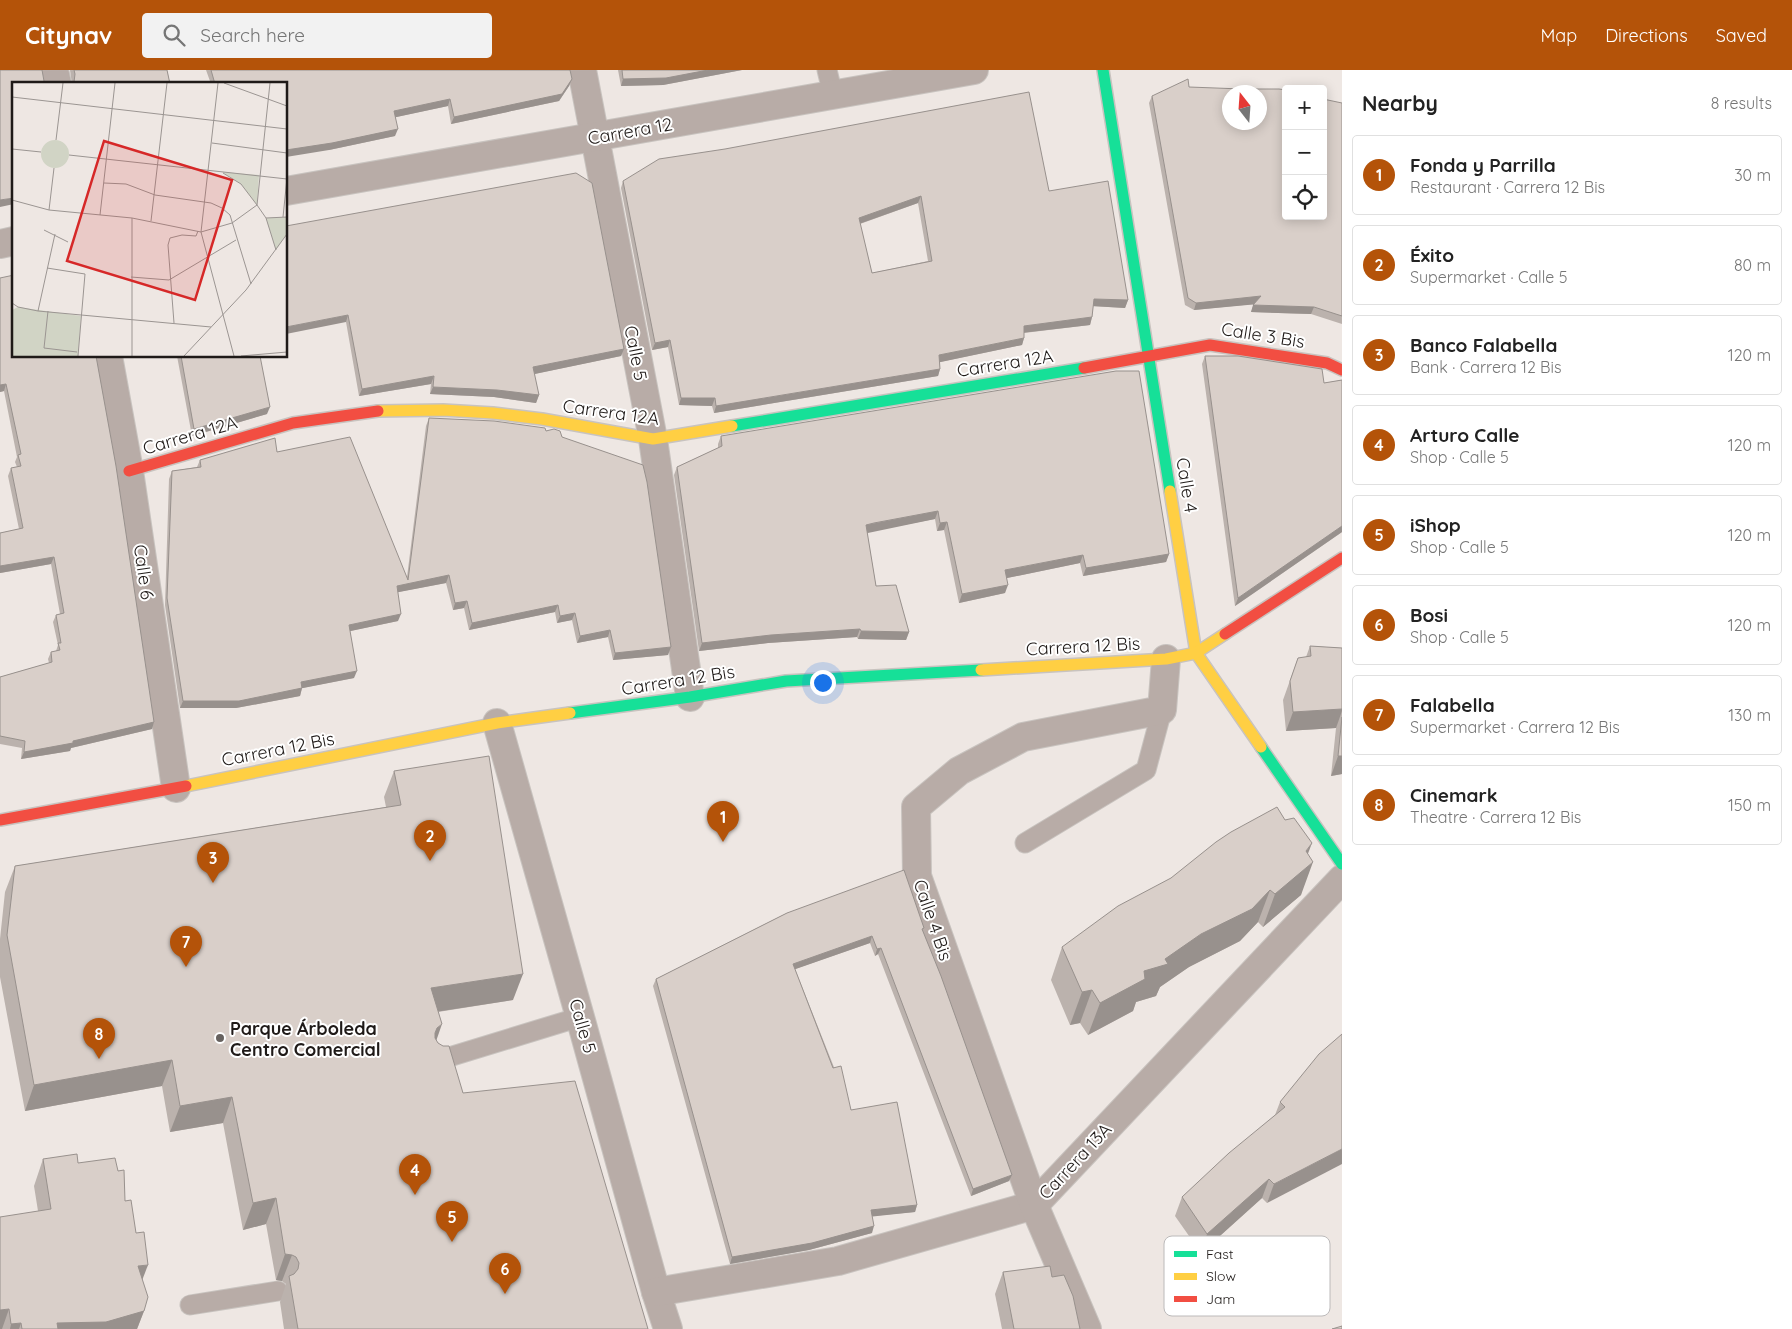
<!DOCTYPE html>
<html lang="en">
<head>
<meta charset="utf-8">
<style>
  :root { --surface:#fff; --page:#f2f2f2; --text:#222; --muted:#767676; --line:#e0e0e0; --accent:#b45309 }
  body { margin:0; font-family:Quicksand,sans-serif; background:var(--page); color:var(--text) }
  .controls { position:absolute; right:15px; top:15px; display:grid; overflow:hidden; border-radius:5px; box-shadow:0 2px 12px #0003 }
  .controls button { width:45px; height:45px; display:grid; place-items:center; padding:0; border:0; border-bottom:1px solid var(--line); background:var(--surface); color:var(--text); font:25px sans-serif }
  .compass { position:absolute; left:1222px; top:15px; width:45px; height:45px; border-radius:50%; background:var(--surface); box-shadow:0 2px 12px #0003; rotate:343deg }
  .you { position:absolute; left:822px; top:612px; width:18px; height:18px; margin:-12px; border:4px solid #fff; border-radius:50%; background:#1a73e8; box-shadow:0 0 0 8px #1a73e833 }
  .badge { display:grid; place-items:center; width:32px; height:32px; border-radius:50%; background:var(--accent); color:#fff; font-size:16px; font-weight:700 }
  .pin { position:absolute; translate:-50% -41px; filter:drop-shadow(0 1px 2px #0008) }
  .pin::after { content:''; position:absolute; top:26px; width:18px; height:15px; background:inherit; clip-path:polygon(0 0,100% 0,50% 100%) }
  .list { margin:0; padding:0; list-style:none }
  h2 { display:flex; justify-content:space-between; align-items:center; height:65px; margin:0; padding:0 20px; font-size:21px }
  h2 small { font-size:16px; font-weight:400; color:var(--muted) }
  .list li { display:grid; grid-template-columns:32px 1fr auto; gap:15px; align-items:center; box-sizing:border-box; height:80px; margin:0 10px 10px; padding:0 10px; border:1px solid var(--line); border-radius:5px }
  .list b { display:block; font-size:19px; white-space:nowrap }
  .list p { margin:0; font-size:16px; white-space:nowrap; color:var(--muted) }
  .list em { font-size:16px; font-style:normal; color:var(--muted) }
  .icon { flex:none; width:28px; height:28px; fill:none; stroke:currentColor; stroke-width:2; stroke-linecap:round; stroke-linejoin:round }
  .map { position:relative; flex:none; width:1342px; height:1259px; overflow:hidden }
  header { display:flex; align-items:center; gap:30px; box-sizing:border-box; height:70px; padding:0 25px; background:var(--accent); color:#fff }
  header strong { font-size:24px }
  nav { display:flex; gap:28px; margin-inline-start:auto; font-size:18px }
  .search { width:350px; height:45px; background:var(--page); display:flex; align-items:center; gap:12px; box-sizing:border-box; padding:0 18px; border-radius:5px; color:var(--muted); font-size:19px }
  main { display:flex }
  aside { flex:1; background:var(--surface) }
  .map>svg:first-child { display:block }
  .lines { fill:none; stroke-linecap:round; stroke-linejoin:round }
  .lane-casing { stroke:#c8c3bf; stroke-width:21 }
  .street-casing { stroke:#c8c3bf; stroke-width:30 }
  .fast-casing { stroke:#c8c3bf; stroke-width:14 }
  .slow-casing { stroke:#c8c3bf; stroke-width:14 }
  .jam-casing { stroke:#c8c3bf; stroke-width:14 }
  .lane { stroke:#b8aca7; stroke-width:19 }
  .street { stroke:#b8aca7; stroke-width:28 }
  .fast { stroke:#16e098; stroke-width:11 }
  .slow { stroke:#ffcf43; stroke-width:11 }
  .jam { stroke:#f24e42; stroke-width:11 }
  .wall { fill:#bbb2ad; fill-rule:evenodd }
  .shaded-wall { fill:#98918d }
  .building { fill:#d9cfc9; stroke:#98918d; fill-rule:evenodd }
  .poi-dot { fill:#67625f; stroke:#fff; stroke-width:2 }
  .labels { text-anchor:middle; dominant-baseline:central; stroke-width:4; stroke-linejoin:round; paint-order:stroke }
  .street-label { font-size:18px; fill:#1f1a18; stroke:#fff }
  .poi-label { font-size:18px; font-weight:bold; fill:#1f1a18; stroke:#fff; text-anchor:start }
  .inset-road { fill:none; stroke:#9b9592; stroke-width:1 }
  .view { fill:#d62828; fill-opacity:0.15; stroke:#d62828; stroke-width:2.5 }
  .inset-edge { fill:none; stroke:#1f1a18; stroke-width:2.5 }
  .key { fill:#fff; stroke:#bcbaba; stroke-width:1 }
  .key-label { font-size:14px; fill:#1f1a18 }
</style>
</head>
<body>
<header>
<strong>Citynav</strong>
<div class="search"><svg class="icon" aria-label="search" viewBox="0 0 24 24"><circle cx="10" cy="10" r="6"/><path d="M15 15l6 6"/></svg>Search here</div>
<nav><a>Map</a><a>Directions</a><a>Saved</a></nav>
</header>
<main>
<div class="map">
<svg width="1342" height="1259" viewBox="0 0 1342 1259">
  <rect width="100%" height="100%" fill="#eee7e3"/>
  <g class="lines">
    <g class="lane-casing">
      <g id="lane">
        <path d="M827 0 833 25"/>
        <path d="M1025 773 1146 700 1162 640"/>
        <path d="M436 991 580 947"/>
        <path d="M190 1235 278 1221"/>
      </g>
    </g>
    <g class="street-casing">
      <g id="street">
        <path d="M54 0 57 14"/>
        <path d="M582 0 653 369 690 627"/>
        <path d="M286 121 974 0"/>
        <path d="M0 174 14 171"/>
        <path d="M108 286 129 401 176 718"/>
        <path d="M497 653 580 947 656 1222 668 1259"/>
        <path d="M656 1222 838 1191 1034 1135 1342 809"/>
        <path d="M1087 1259 1034 1135 917 806 916 737 959 701 1023 667 1162 640 1166 589"/>
      </g>
    </g>
    <g class="fast-casing">
      <g id="fast">
        <path d="M1103 0 1170 421"/>
        <path d="M732 356 1084 298"/>
        <path d="M570 643 690 627 786 611 981 600"/>
        <path d="M1261 677 1342 794"/>
      </g>
    </g>
    <g class="slow-casing">
      <g id="slow">
        <path d="M378 341 443 340 493 343 542 349 653 369 732 356"/>
        <path d="M1170 421 1196 583 1261 677"/>
        <path d="M981 600 1166 589 1196 583 1225 564"/>
        <path d="M186 716 497 653 570 643"/>
      </g>
    </g>
    <g class="jam-casing">
      <g id="jam">
        <path d="M1084 298 1210 275 1327 293 1342 300"/>
        <path d="M129 401 293 353 378 341"/>
        <path d="M1225 564 1342 488"/>
        <path d="M0 750 186 716"/>
      </g>
    </g>
    <use href="#lane" class="lane"/>
    <use href="#street" class="street"/>
    <use href="#fast" class="fast"/>
    <use href="#slow" class="slow"/>
    <use href="#jam" class="jam"/>
  </g>
  <g class="wall">
    <path d="M70 0H167L170 14H72Z"/>
    <path d="M206 0H570L572 9 569 16 559 31 451 54 448 36 396 47 395 66 329 80 286 14H211Z"/>
    <path d="M618 0H742L663 15 621 16Z"/>
    <path d="M1189 17 1342 33V254L1311 244 1251 242 1254 234 1194 240 1185 235 1149 33 1152 26Z"/>
    <path d="M623 111 1049 121 1128 230 1125 238 1093 236 1092 247 1090 255 1024 263V268L1022 275 940 292V299L938 306 714 343 712 336 679 335 668 277 652 280 621 118ZM918 133 928 191 872 203 860 154Z"/>
    <path d="M286 156 624 279 621 286 534 304 539 325 536 333 494 327 430 324 431 314 359 326 346 252Z"/>
    <path d="M0 208 154 652 152 659 71 678 70 681 21 689 22 678 0 674V607L49 593 48 589 51 582 56 581 58 575 53 552 56 545 60 544 51 494 0 503V463L19 459 8 406 11 398 17 397 15 392 17 387 4 321 0 322Z"/>
    <path d="M177 286H260L267 344 192 366Z"/>
    <path d="M1205 286 1324 313 1342 310V462L1235 536 1202 294Z"/>
    <path d="M429 348 546 361 562 367 668 585 613 590 608 567 577 573 572 550 557 553 555 542 469 560 464 538 453 540 446 513 398 522V551L350 561 354 608 302 618 300 626 236 638H180L165 535 169 409 172 401 197 397 200 390 277 382 407 507 426 356Z"/>
    <path d="M721 366 1169 484 1166 492 1083 506 1080 493 1007 508 1005 523 959 533 944 460 937 461 935 449 871 461 867 462 876 516 909 562 906 570 858 569 857 567 768 573 699 581 674 405 677 397 718 378V374Z"/>
    <path d="M1310 576 1342 578V704L1331 706 1336 658 1286 661 1283 630 1298 588 1306 587Z"/>
    <path d="M394 701 513 930 438 942 436 970 463 1023 648 1259H284L280 1232 286 1214 282 1211 276 1210 266 1154 243 1160 223 1053 170 1062 162 1016 25 1041 0 907V869L5 822 15 796 386 737 384 727Z"/>
    <path d="M1285 750 1308 784 1301 825 1263 857 1258 852 1240 871 1189 897 1160 917 1156 926 1136 932 1133 941 1088 965 1080 953 1070 955 1051 910 1062 877Z"/>
    <path d="M787 843 923 861 1009 1111 971 1126 878 884 875 886 870 873 795 899 851 1040 917 1135 915 1142 872 1146V1163L809 1180 730 1194 653 916 656 909Z"/>
    <path d="M1342 964 1267 1133 1262 1128 1201 1183 1175 1146 1182 1127 1275 1045 1280 1032Z"/>
    <path d="M43 1089 78 1093 125 1131 142 1210 144 1241 137 1259H0L38 1141 34 1116Z"/>
    <path d="M1003 1202 1080 1259H1002L995 1224Z"/>
  </g>
  <g class="shaded-wall">
    <path d="M708 0H742L663 15 621 16 623 9Z"/>
    <path d="M572 9 569 16 559 31 451 54 454 47Z"/>
    <path d="M450 29 448 36 392 48 394 41Z"/>
    <path d="M398 59 395 66 329 80 286 87V80Z"/>
    <path d="M921 126 918 133 856 155 859 148Z"/>
    <path d="M14 128V134L0 137V130Z"/>
    <path d="M1261 226 1258 234 1194 240 1196 233Z"/>
    <path d="M1094 229 1128 230 1125 238 1091 236Z"/>
    <path d="M1253 235 1314 237 1311 244 1251 242Z"/>
    <path d="M348 245 346 252 286 264V257Z"/>
    <path d="M1092 247 1090 255 1021 263 1024 256Z"/>
    <path d="M1024 268 1022 275 936 293 939 285Z"/>
    <path d="M670 270 668 277 652 280 655 273Z"/>
    <path d="M624 279 621 286 530 305 533 297Z"/>
    <path d="M940 299 938 306 714 343 716 336Z"/>
    <path d="M434 306 431 314 359 326 362 319Z"/>
    <path d="M6 314 4 321 0 322V315Z"/>
    <path d="M433 317 497 320 539 325 536 333 494 327 430 324Z"/>
    <path d="M681 328H715L712 336 679 335Z"/>
    <path d="M270 337 267 344 192 366 194 359Z"/>
    <path d="M938 441 935 449 863 464 866 455Z"/>
    <path d="M947 452 944 460 937 461 940 453Z"/>
    <path d="M1342 456V462L1235 536 1238 528Z"/>
    <path d="M1169 484 1166 492 1083 506 1086 498Z"/>
    <path d="M1083 485 1080 493 1002 509 1005 500Z"/>
    <path d="M54 487 51 494 0 503V496Z"/>
    <path d="M449 505 446 513 394 523 397 516Z"/>
    <path d="M1008 515 1005 523 959 533 962 524Z"/>
    <path d="M467 531 464 538 453 540 455 533Z"/>
    <path d="M558 535 555 542 469 560 472 553Z"/>
    <path d="M575 543 572 550 557 553 560 546Z"/>
    <path d="M401 544 398 551 346 562 349 555Z"/>
    <path d="M860 559 857 567 768 573 699 581 702 573 771 565Z"/>
    <path d="M610 560 608 567 577 573 580 566Z"/>
    <path d="M861 561 909 562 906 570 858 569Z"/>
    <path d="M671 577 668 585 613 590 615 583Z"/>
    <path d="M357 601 354 608 298 619 301 612Z"/>
    <path d="M302 618 300 626 236 638H180L183 631Z"/>
    <path d="M1342 639V641L1336 658 1286 661 1293 642Z"/>
    <path d="M154 652 152 659 71 678 70 681 21 689 24 682Z"/>
    <path d="M1338 686H1342V704L1331 706Z"/>
    <path d="M1312 773 1301 802 1313 792 1301 825 1263 857 1275 824Z"/>
    <path d="M1270 820 1258 852 1240 871 1189 897 1160 917 1156 926 1136 932 1133 941 1088 965 1100 933 1144 901Z"/>
    <path d="M872 866 870 873 790 901 793 894Z"/>
    <path d="M881 878 878 884 875 886 877 879Z"/>
    <path d="M523 904 513 930 422 944 431 918Z"/>
    <path d="M1092 920 1080 953 1070 955 1082 922Z"/>
    <path d="M442 954 433 980 435 963 437 958Z"/>
    <path d="M172 990 162 1016 25 1041 34 1015Z"/>
    <path d="M232 1027 223 1053 170 1062 180 1036Z"/>
    <path d="M1342 1079V1094L1267 1133 1274 1114Z"/>
    <path d="M1012 1105 1009 1111 971 1126 973 1119Z"/>
    <path d="M1269 1109 1262 1128 1201 1183 1207 1164Z"/>
    <path d="M276 1128 266 1154 243 1160 253 1133Z"/>
    <path d="M917 1135 915 1142 868 1147 871 1140Z"/>
    <path d="M874 1156 872 1163 809 1180 730 1194 732 1187Z"/>
    <path d="M285 1184 292 1185 282 1211 276 1210Z"/>
    <path d="M148 1195 138 1221V1196Z"/>
    <path d="M9 1239 2 1259H0V1240Z"/>
    <path d="M144 1241 137 1259H55L57 1253Z"/>
    <path d="M21 1253 19 1259H10L11 1254Z"/>
  </g>
  <g class="building">
    <path d="M0 0H42L44 11 46 14H14V128L0 130Z"/>
    <path d="M74 0H167L170 14H73L74 12 75 4Z"/>
    <path d="M211 0H570L572 9 562 24 454 47 450 29 394 41 398 59 332 73 286 80V14H215Z"/>
    <path d="M622 0H708L666 8 623 9Z"/>
    <path d="M1188 9 1189 17 1242 19H1279L1286 20V146H1323V29L1342 33V246L1314 237 1253 235 1261 226 1196 233 1188 228 1152 26ZM1230 22H1260V52H1230Z"/>
    <path d="M1029 22 1049 121 1108 111 1128 230 1094 229 1092 247 1024 256V268L939 285 940 299 716 336 715 328H681L670 270 655 273 623 111 659 89 725 79ZM921 126 932 191 872 203 859 148Z"/>
    <path d="M576 103 592 113 624 279 533 297 539 325 497 320 433 317 434 306 362 319 348 245 286 257V156Z"/>
    <path d="M14 205V286H96L116 396 154 652 73 671V673L24 682 25 671 0 666V607L52 592 51 582 60 580 58 573H61L56 545 64 543 54 487 0 496V463L23 458 11 398 21 396 18 385 21 384 6 314 0 315V208Z"/>
    <path d="M181 286H260L270 337 194 359Z"/>
    <path d="M1205 286H1238L1322 299 1324 313 1342 310V456L1238 528Z"/>
    <path d="M1116 301H1139L1169 484 1086 498 1083 485 1005 500 1008 515 962 524 947 452 940 453 938 441 874 453 866 455 876 516 896 515 909 562 861 561 860 559 771 565 702 573 677 397 722 376 721 366Z"/>
    <path d="M429 348 494 351 545 358 546 361 554 359 560 361 562 367 643 395 647 412 671 577 615 583 610 560 580 566 575 543 560 546 558 535 472 553 467 531 455 533 449 505 397 516 401 544 349 555 357 601 301 612 302 618 239 631H183L167 528 172 401 201 397 200 390 275 368 277 382 350 367 408 510Z"/>
    <path d="M1310 576 1342 578V639L1293 642 1290 611 1298 588 1311 586Z"/>
    <path d="M1342 647V686H1338Z"/>
    <path d="M489 686 523 904 431 918 442 954 437 958 435 963V968L438 973 443 976H449L463 1023 575 1011 648 1259H298L289 1206 294 1204 298 1199 299 1193 296 1187 292 1185 285 1184 276 1128 253 1133 232 1027 180 1036 172 990 34 1015 7 865 15 796 401 735 394 701Z"/>
    <path d="M1277 737 1285 750 1294 748 1312 773 1306 781 1313 792 1275 824 1270 820 1252 839 1201 864 1165 889 1168 894 1144 901 1145 909 1100 933 1092 920 1082 922 1062 877 1118 836 1171 808 1216 772 1231 762Z"/>
    <path d="M904 800 924 858 922 859 941 906 1012 1105 973 1119 881 878 877 879 872 866 793 894 833 998 841 996 851 1040 897 1032 917 1135 871 1140 874 1156 812 1173 732 1187 656 909 787 843Z"/>
    <path d="M1342 964V1079L1274 1114 1269 1109 1207 1164 1182 1127 1229 1083 1285 1037 1280 1032 1319 984Z"/>
    <path d="M77 1084 78 1093 115 1088 118 1101 124 1100 125 1131 131 1130 136 1163 144 1162 148 1195 138 1196 148 1227 144 1241 106 1252 57 1253 58 1259H22L21 1253 11 1254 9 1239 0 1240V1147L51 1139 43 1089Z"/>
    <path d="M1050 1196 1052 1207 1064 1205 1073 1226 1080 1259H1014L1003 1202Z"/>
    <path d="M1342 1256V1259H1332Z"/>
  </g>
  <circle class="poi-dot" cx="220" cy="968" r="5"/>
  <g class="labels">
    <g class="street-label">
      <text transform="translate(630 61) rotate(-10)">Carrera 12</text>
      <text transform="translate(1263 265) rotate(9)">Calle 3 Bis</text>
      <text transform="translate(636 283) rotate(79)">Calle 5</text>
      <text transform="translate(1005 293) rotate(-9)">Carrera 12A</text>
      <text transform="translate(611 342) rotate(8)">Carrera 12A</text>
      <text transform="translate(190 365) rotate(-16)">Carrera 12A</text>
      <text transform="translate(1187 415) rotate(81)">Calle 4</text>
      <text transform="translate(144 502) rotate(82)">Calle 6</text>
      <text transform="translate(1083 576) rotate(-3)">Carrera 12 Bis</text>
      <text transform="translate(678 610) rotate(-9)">Carrera 12 Bis</text>
      <text transform="translate(278 679) rotate(-11)">Carrera 12 Bis</text>
      <text transform="translate(933 850) rotate(71)">Calle 4 Bis</text>
      <text transform="translate(583 956) rotate(74)">Calle 5</text>
      <text transform="translate(1075 1091) rotate(-47)">Carrera 13A</text>
    </g>
    <g class="poi-label">
      <text x="230" y="958">Parque Árboleda<tspan x="230" dy="21">Centro Comercial</tspan></text>
    </g>
  </g>
  <g transform="translate(12 12)">
    <rect width="275" height="275" fill="#eee7e3"/>
    <path d="M29 72a14 14 0 1 1 28 0a14 14 0 1 1-28 0ZM210 90 247 93 245 123 229 102ZM275 135V152L264 168 254 136ZM6 225 69 234 66 274H0V228Z" fill="#d1d4c5"/>
    <path class="inset-road" d="M206 1 189 150 222 274M212 1 275 24M0 15 275 47M44 58 51 1M200 61 275 71M0 67 29 70M57 73 275 97M211 91 229 102 245 123 254 136 264 168M92 101 114 102 143 113 199 121 210 126 218 133 239 202M0 118 37 128 120 136 189 150 220 141 245 123M245 123 258 1M37 128 42 86M88 133 103 1M271 135 275 96M120 136V274M254 136 275 135M139 139 155 1M32 148 56 160M35 186 73 192 66 274M119 195 157 198 224 158M0 221 6 225 26 229 199 245M26 229 43 152M36 229 32 266 65 270M162 241 156 163 158 156 170 153 184 154 186 149M172 274 234 208 275 152M229 274 275 270"/>
    <path class="view" d="M92 59 220 98 183 218 55 179Z"/>
    <rect width="275" height="275" class="inset-edge"/>
  </g>
  <rect x="1164" y="1166" width="166" height="80" rx="8" class="key"/>
  <rect x="1174" y="1181" width="23" height="6" fill="#16e098"/>
  <rect x="1174" y="1203" width="23" height="7" fill="#ffcf43"/>
  <rect x="1174" y="1226" width="23" height="6" fill="#f24e42"/>
  <g class="key-label">
    <text x="1206" y="1189">Fast</text>
    <text x="1206" y="1211">Slow</text>
    <text x="1206" y="1234">Jam</text>
  </g>
</svg>
<div class="controls">
<button>+</button>
<button>−</button>
<button><svg class="icon" aria-label="locate" viewBox="0 0 24 24"><circle cx="12" cy="12" r="6"/><path d="M12 2v4M12 18v4M2 12h4M18 12h4"/></svg></button>
</div>
<svg class="compass" viewBox="-18 -18 36 36"><path d="M0-13l5 13h-10z" fill="#e53935"/><path d="M0 13l5-13h-10z" fill="#767676"/></svg>
<div class="you"></div>
<div class="pin badge" style="left:723px;top:772px">1</div>
<div class="pin badge" style="left:430px;top:791px">2</div>
<div class="pin badge" style="left:213px;top:813px">3</div>
<div class="pin badge" style="left:415px;top:1125px">4</div>
<div class="pin badge" style="left:452px;top:1172px">5</div>
<div class="pin badge" style="left:505px;top:1224px">6</div>
<div class="pin badge" style="left:186px;top:897px">7</div>
<div class="pin badge" style="left:99px;top:989px">8</div>
</div>
<aside>
<h2>Nearby<small>8 results</small></h2>
<ul class="list">
<li><span class="badge">1</span><div><b>Fonda y Parrilla</b><p>Restaurant · Carrera 12 Bis</p></div><em>30 m</em></li>
<li><span class="badge">2</span><div><b>Éxito</b><p>Supermarket · Calle 5</p></div><em>80 m</em></li>
<li><span class="badge">3</span><div><b>Banco Falabella</b><p>Bank · Carrera 12 Bis</p></div><em>120 m</em></li>
<li><span class="badge">4</span><div><b>Arturo Calle</b><p>Shop · Calle 5</p></div><em>120 m</em></li>
<li><span class="badge">5</span><div><b>iShop</b><p>Shop · Calle 5</p></div><em>120 m</em></li>
<li><span class="badge">6</span><div><b>Bosi</b><p>Shop · Calle 5</p></div><em>120 m</em></li>
<li><span class="badge">7</span><div><b>Falabella</b><p>Supermarket · Carrera 12 Bis</p></div><em>130 m</em></li>
<li><span class="badge">8</span><div><b>Cinemark</b><p>Theatre · Carrera 12 Bis</p></div><em>150 m</em></li>
</ul>
</aside>
</main>
</body>
</html>
